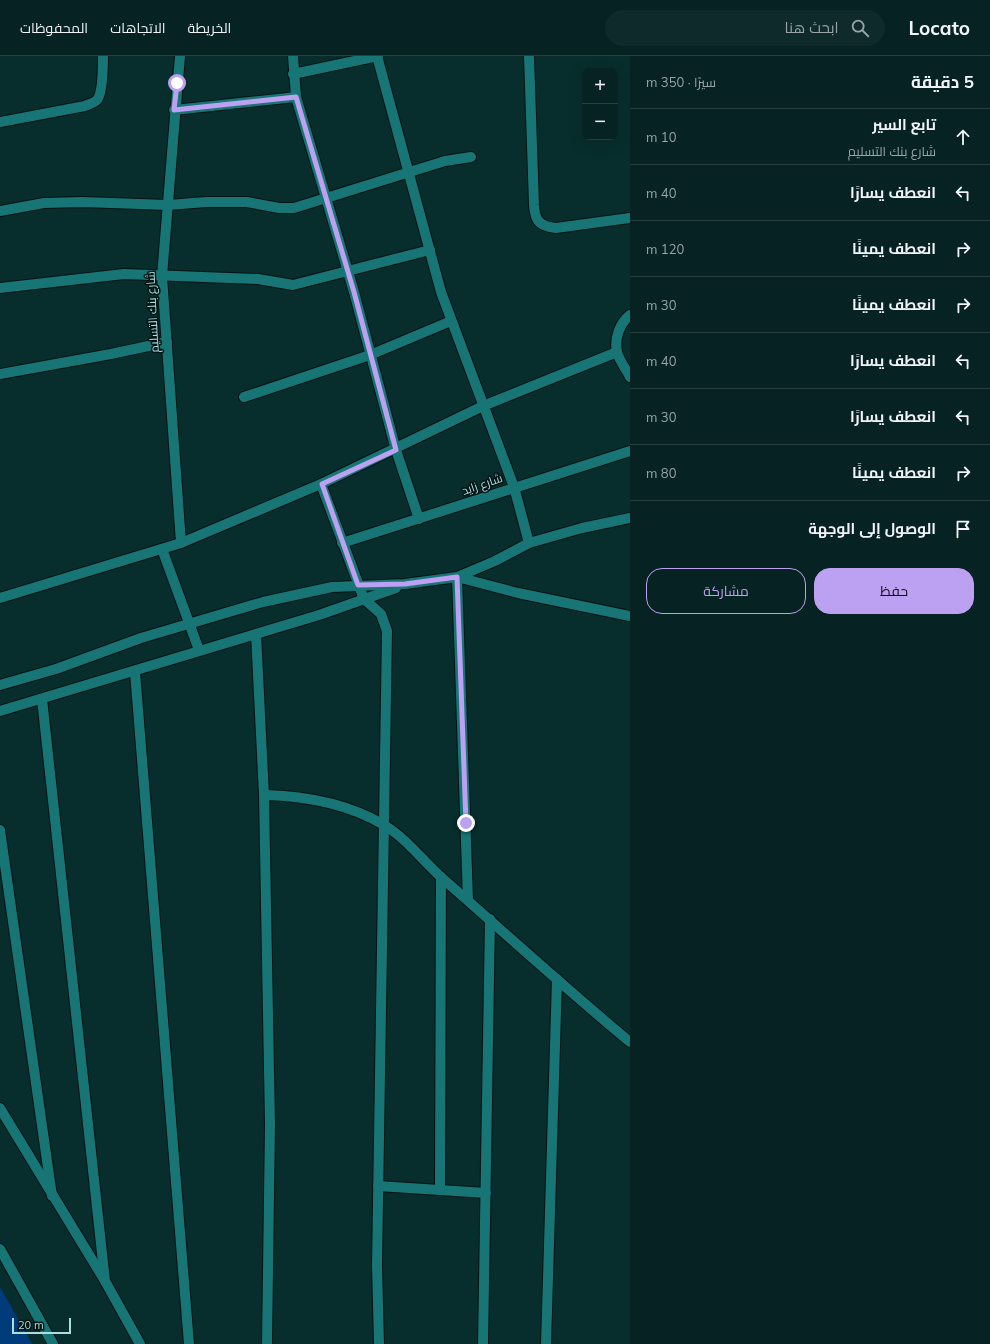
<!DOCTYPE html>
<html lang="ar">
<head>
<meta charset="utf-8">
<style>
  :root { --surface:#062222; --page:#0f2a2a; --text:#f1f3f6; --muted:#98a4a5; --line:#273f40; --accent:#bca0f2 }
  body { margin:0; font-family:Mulish,Cairo,sans-serif; background:var(--page); color:var(--text); direction:rtl }
  .controls { position:absolute; right:12px; top:12px; display:grid; overflow:hidden; border-radius:8px; box-shadow:0 4px 16px #0002 }
  .controls button { width:36px; height:36px; display:grid; place-items:center; padding:0; border:0; border-bottom:1px solid var(--line); background:var(--surface); color:var(--text); font:20px sans-serif }
  .scale { position:absolute; left:12px; bottom:10px; width:59px; box-sizing:border-box; padding-left:4px; border:2px solid #addede; border-top:0; font-size:11px; line-height:14px; white-space:nowrap; color:#addede; -webkit-text-stroke:3px #001414; paint-order:stroke }
  .stop { position:absolute; width:12px; height:12px; margin:-9px; border:3px solid #bca0f2; border-radius:50%; background:#fff }
  .stop.end { background:#bca0f2; border-color:#fff; box-shadow:0 1px 4px #0008 }
  .list { margin:0; padding:0; list-style:none }
  h2 { display:flex; justify-content:space-between; align-items:center; height:52px; margin:0; padding:0 16px; font-size:17px }
  h2 small { font-size:13px; font-weight:400; color:var(--muted) }
  .list li { display:grid; grid-template-columns:26px 1fr auto; gap:12px; align-items:center; box-sizing:border-box; height:56px; padding:0 16px; border-top:1px solid var(--line) }
  .list b { display:block; font-size:15px; white-space:nowrap }
  .list p { margin:0; font-size:13px; white-space:nowrap; color:var(--muted) }
  .list em { font-size:13px; font-style:normal; color:var(--muted) }
  .actions { display:flex; gap:8px; padding:12px 16px }
  .actions a { flex:1; padding:9px 0; border:1px solid var(--accent); border-radius:16px; text-align:center; font-size:14px; color:var(--accent) }
  .actions .main { background:var(--accent); color:#111 }
  .icon { flex:none; width:22px; height:22px; fill:none; stroke:currentColor; stroke-width:2; stroke-linecap:round; stroke-linejoin:round }
  .map { position:relative; flex:none; width:630px; height:1288px; overflow:hidden; direction:ltr }
  header { display:flex; align-items:center; gap:24px; box-sizing:border-box; height:56px; padding:0 20px; background:var(--surface); border-bottom:1px solid var(--line) }
  header strong { font-size:19px }
  nav { display:flex; gap:22px; margin-inline-start:auto; font-size:14px }
  .search { width:280px; height:36px; background:var(--page); display:flex; align-items:center; gap:10px; box-sizing:border-box; padding:0 14px; border-radius:22px; color:var(--muted); font-size:15px }
  main { display:flex }
  aside { flex:1; background:var(--surface) }
  .map>svg:first-child { display:block }
  .water { fill:#003b7a }
  .lines { fill:none; stroke-linecap:round; stroke-linejoin:round }
  .street-casing { stroke:#051313; stroke-width:12 }
  .street { stroke:#177575; stroke-width:10 }
  .route { stroke:#bca0f2; stroke-width:5 }
  .labels { text-anchor:middle; dominant-baseline:central; stroke-width:3; stroke-linejoin:round; paint-order:stroke }
  .street-label { font-size:12px; fill:#addede; stroke:#001414 }
</style>
</head>
<body>
<header>
<strong>Locato</strong>
<div class="search"><svg class="icon" aria-label="search" viewBox="0 0 24 24"><circle cx="10" cy="10" r="6"/><path d="M15 15l6 6"/></svg>ابحث هنا</div>
<nav><a>الخريطة</a><a>الاتجاهات</a><a>المحفوظات</a></nav>
</header>
<main>
<aside>
<h2>5 دقيقة<small>سيرًا · 350 m</small></h2>
<ul class="list">
<li><svg class="icon" aria-label="ahead" viewBox="0 0 24 24"><path d="M12 20V5M6 11l6-6 6 6"/></svg><div><b>تابع السير</b><p>شارع بنك التسليم</p></div><em>10 m</em></li>
<li><svg class="icon" aria-label="left" viewBox="0 0 24 24"><path d="M17 20v-9H6M10 6l-5 5 5 5"/></svg><div><b>انعطف يسارًا</b></div><em>40 m</em></li>
<li><svg class="icon" aria-label="right" viewBox="0 0 24 24"><path d="M7 20v-9h11M14 6l5 5-5 5"/></svg><div><b>انعطف يمينًا</b></div><em>120 m</em></li>
<li><svg class="icon" aria-label="right" viewBox="0 0 24 24"><path d="M7 20v-9h11M14 6l5 5-5 5"/></svg><div><b>انعطف يمينًا</b></div><em>30 m</em></li>
<li><svg class="icon" aria-label="left" viewBox="0 0 24 24"><path d="M17 20v-9H6M10 6l-5 5 5 5"/></svg><div><b>انعطف يسارًا</b></div><em>40 m</em></li>
<li><svg class="icon" aria-label="left" viewBox="0 0 24 24"><path d="M17 20v-9H6M10 6l-5 5 5 5"/></svg><div><b>انعطف يسارًا</b></div><em>30 m</em></li>
<li><svg class="icon" aria-label="right" viewBox="0 0 24 24"><path d="M7 20v-9h11M14 6l5 5-5 5"/></svg><div><b>انعطف يمينًا</b></div><em>80 m</em></li>
<li><svg class="icon" aria-label="arrive" viewBox="0 0 24 24"><path d="M6 21V4h12l-3 4 3 4H6"/></svg><div><b>الوصول إلى الوجهة</b></div></li>
</ul>
<div class="actions"><a class="main">حفظ</a><a>مشاركة</a></div>
</aside>
<div class="map">
<svg width="630" height="1288" viewBox="0 0 630 1288">
  <rect width="100%" height="100%" fill="#082d2d"/>
  <path class="water" d="M0 1231 32 1288H0Z"/>
  <g class="lines">
    <g class="street-casing">
      <g id="street">
        <path d="M180 0 162 220 181 487"/>
        <path d="M293 0 296 41 354 236 396 394 419 463"/>
        <path d="M377 0 441 236 514 431 529 487"/>
        <path d="M529 0 534 149C535 165 539 170 556 172L630 162"/>
        <path d="M293 18 378 0"/>
        <path d="M174 54 296 41"/>
        <path d="M0 66 85 50C89 48 94 47 97 44 103 37 103 10 103 0"/>
        <path d="M0 155 44 147 83 146 168 149 206 146H247L279 152H294L445 105 471 101"/>
        <path d="M0 232 124 218 258 223 293 229 430 194"/>
        <path d="M630 259C620 267 614 282 617 296 619 304 626 313 630 321"/>
        <path d="M0 318 111 298 167 286"/>
        <path d="M244 341 370 299 451 265"/>
        <path d="M321 428 364 543 381 558 387 575 377 1209 379 1288"/>
        <path d="M342 487 630 395"/>
        <path d="M162 493 199 594"/>
        <path d="M0 542 181 487 321 428 483 350 617 296"/>
        <path d="M256 578 264 739 270 1068 267 1288"/>
        <path d="M135 616 189 1288"/>
        <path d="M0 629 56 613 141 582 263 546 332 531 405 528 457 521 518 537 630 560"/>
        <path d="M42 643 105 1225"/>
        <path d="M0 655 319 559 396 532"/>
        <path d="M264 739C306 740 347 747 384 769 406 782 423 805 442 822 505 877 566 933 630 986"/>
        <path d="M0 774 52 1140"/>
        <path d="M468 844 457 521 495 505 529 487 582 472 630 462"/>
        <path d="M0 1052 105 1225 140 1288"/>
        <path d="M378 1130 486 1137"/>
        <path d="M440 1133 441 821"/>
        <path d="M0 1193 53 1288"/>
        <path d="M483 1288 490 863"/>
        <path d="M546 1288 557 923"/>
      </g>
    </g>
    <use href="#street" class="street"/>
  </g>
  <g class="lines">
    <path class="route" d="M177 27 174 54 296 41 354 236 396 394 322 428 358 529 405 528 457 521 466 767"/>
  </g>
  <g class="labels">
    <g class="street-label">
      <text transform="translate(152 256) rotate(-93)">شارع بنك التسليم</text>
      <text transform="translate(482 428) rotate(-19)">شارع زايد</text>
    </g>
  </g>
</svg>
<div class="controls">
<button>+</button>
<button>−</button>
</div>
<div class="scale">20 m</div>
<div class="stop" style="left:177px;top:27px"></div>
<div class="stop end" style="left:466px;top:767px"></div>
</div>
</main>
</body>
</html>
